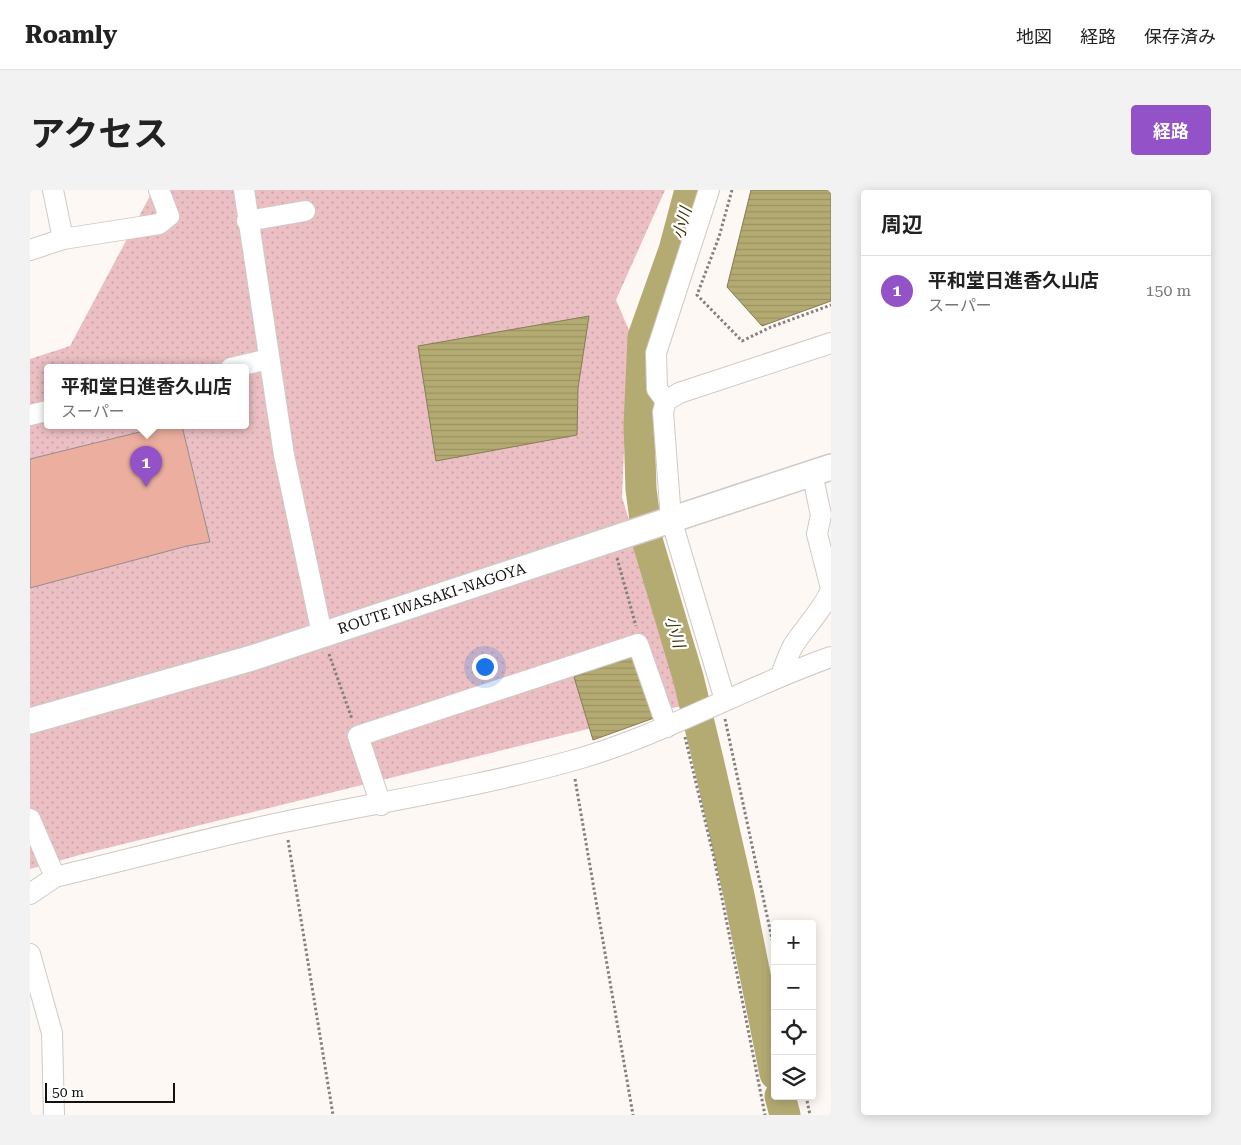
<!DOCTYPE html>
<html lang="ja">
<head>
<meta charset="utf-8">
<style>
  :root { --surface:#fff; --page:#f2f2f2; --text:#222; --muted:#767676; --line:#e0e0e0; --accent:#9352c7 }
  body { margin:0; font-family:"Roboto Serif","Noto Sans JP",serif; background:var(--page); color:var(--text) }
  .controls { position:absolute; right:15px; bottom:15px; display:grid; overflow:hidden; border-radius:5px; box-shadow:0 2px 12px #0003 }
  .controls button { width:45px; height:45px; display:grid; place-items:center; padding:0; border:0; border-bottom:1px solid var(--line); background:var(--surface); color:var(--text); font:25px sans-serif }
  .scale { position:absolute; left:15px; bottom:12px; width:130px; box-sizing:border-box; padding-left:5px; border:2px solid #131110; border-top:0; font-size:14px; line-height:18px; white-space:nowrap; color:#131110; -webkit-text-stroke:4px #fff; paint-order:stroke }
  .you { position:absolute; left:454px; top:476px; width:18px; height:18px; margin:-12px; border:4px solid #fff; border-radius:50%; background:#1a73e8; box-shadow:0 0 0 8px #1a73e833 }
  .badge { display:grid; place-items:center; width:32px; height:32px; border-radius:50%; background:var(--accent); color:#fff; font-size:16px; font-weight:700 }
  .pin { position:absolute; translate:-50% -41px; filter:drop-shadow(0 1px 2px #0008) }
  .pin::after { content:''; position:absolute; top:26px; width:18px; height:15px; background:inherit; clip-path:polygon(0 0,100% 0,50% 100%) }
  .popup { position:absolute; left:14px; top:174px; width:205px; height:65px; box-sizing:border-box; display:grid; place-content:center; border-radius:5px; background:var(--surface); filter:drop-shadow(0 1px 4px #0005); font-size:16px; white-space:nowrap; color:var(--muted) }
  .popup b { font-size:19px; color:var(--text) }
  .popup::after { content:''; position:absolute; left:50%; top:100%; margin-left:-10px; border:10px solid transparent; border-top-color:var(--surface) }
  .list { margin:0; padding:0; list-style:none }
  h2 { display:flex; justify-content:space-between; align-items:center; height:65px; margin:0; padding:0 20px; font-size:21px }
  h2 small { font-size:16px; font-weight:400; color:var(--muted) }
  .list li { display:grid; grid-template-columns:32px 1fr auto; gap:15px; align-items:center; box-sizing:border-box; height:70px; padding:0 20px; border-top:1px solid var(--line) }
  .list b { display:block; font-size:19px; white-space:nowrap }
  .list p { margin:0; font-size:16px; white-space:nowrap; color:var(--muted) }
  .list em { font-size:16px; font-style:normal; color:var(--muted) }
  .icon { flex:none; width:28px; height:28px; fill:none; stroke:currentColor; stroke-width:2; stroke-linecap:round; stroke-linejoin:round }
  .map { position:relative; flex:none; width:801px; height:925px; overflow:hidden; border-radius:5px }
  header { display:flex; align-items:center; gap:30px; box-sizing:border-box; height:70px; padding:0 25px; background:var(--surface); border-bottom:1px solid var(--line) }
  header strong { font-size:24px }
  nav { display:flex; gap:28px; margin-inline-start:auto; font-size:18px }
  .intro { display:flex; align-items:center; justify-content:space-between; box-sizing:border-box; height:120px; padding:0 30px }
  h1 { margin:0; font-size:35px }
  .button { padding:12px 22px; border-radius:5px; background:var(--accent); color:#fff; font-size:18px; font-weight:700 }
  main { display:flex; gap:30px; padding:0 30px }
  aside { flex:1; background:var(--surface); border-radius:5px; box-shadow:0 2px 12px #0003 }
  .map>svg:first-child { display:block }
  .grass { fill:url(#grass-dots); fill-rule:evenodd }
  .water { fill:url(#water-rules); stroke:#847d55 }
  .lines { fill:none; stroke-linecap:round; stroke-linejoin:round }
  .river { stroke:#b4ab73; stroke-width:31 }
  .building { fill:#ebae9f; stroke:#938d8c }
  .minor-casing { stroke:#cfcac6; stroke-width:22 }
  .major-casing { stroke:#cfcac6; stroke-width:28 }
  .path { stroke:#83807e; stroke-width:3; stroke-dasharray:2.5 2.5; stroke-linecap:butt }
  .minor { stroke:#fff; stroke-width:20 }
  .major { stroke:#fff; stroke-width:25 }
  .labels { text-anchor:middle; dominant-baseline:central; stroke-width:4.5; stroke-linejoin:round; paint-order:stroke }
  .street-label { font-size:15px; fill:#131110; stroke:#fff }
  .water-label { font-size:16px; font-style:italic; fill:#393203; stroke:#fff }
</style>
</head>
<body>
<header>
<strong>Roamly</strong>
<nav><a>地図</a><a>経路</a><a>保存済み</a></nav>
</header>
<div class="intro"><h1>アクセス</h1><a class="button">経路</a></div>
<main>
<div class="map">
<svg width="801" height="925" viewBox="0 0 801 925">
  <defs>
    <pattern id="grass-dots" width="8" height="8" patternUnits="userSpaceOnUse" patternTransform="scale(1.25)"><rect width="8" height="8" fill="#ebbfc3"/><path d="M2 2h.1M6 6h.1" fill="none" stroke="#c9a3a6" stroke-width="1.8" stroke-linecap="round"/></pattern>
    <pattern id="water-rules" width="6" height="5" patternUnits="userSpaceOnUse" patternTransform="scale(1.25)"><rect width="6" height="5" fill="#b4ab73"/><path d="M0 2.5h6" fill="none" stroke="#9a9262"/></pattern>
  </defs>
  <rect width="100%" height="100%" fill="#fdf8f4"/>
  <path class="grass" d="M123 0H635L586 110 599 140 592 307 655 515 53 664 0 679V169L40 156ZM17 178H215V236H17Z"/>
  <g class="water">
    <path d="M721 0H801V111L732 136 697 97Z"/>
    <path d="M559 126 548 198 547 245 406 271 388 156Z"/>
    <path d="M606 462 624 528 563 550 544 487Z"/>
  </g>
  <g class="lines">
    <g class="river">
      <path d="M660 0 644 60 613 147 609 235 611 299 618 353 658 487 679 574 709 705 745 884"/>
      <path d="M750 906 755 925"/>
    </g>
  </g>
  <path class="building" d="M134 236H152L180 352 157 356 0 398V269Z"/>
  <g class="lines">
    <g class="minor-casing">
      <g id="minor">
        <path d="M214 0 254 265 292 444"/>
        <path d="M217 31 275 21"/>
        <path d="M33 49 129 34 139 26 129 0"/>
        <path d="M0 60 33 49 23 0"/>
        <path d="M201 178 239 169"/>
        <path d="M636 211 627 199 626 163 679 0"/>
        <path d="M0 225 17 221"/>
        <path d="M751 485C755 475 758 465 763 456 772 441 799 412 801 398L787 344 791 325 782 283"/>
        <path d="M695 510 641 329 633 222 636 211 649 203 801 153"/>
        <path d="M351 615 328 546 608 454 637 537"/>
        <path d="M0 629 25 687"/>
        <path d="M0 704 25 687C101 669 178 648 254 632 350 612 447 597 541 571 631 546 713 498 801 467"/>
        <path d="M0 764 22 843 24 925"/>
      </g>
    </g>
    <g class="major-casing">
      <g id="major">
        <path id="s1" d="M0 531 222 468 801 277"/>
      </g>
    </g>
    <g class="path">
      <path d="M702 0 689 47 667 105 712 151 741 137 801 115"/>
      <path d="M587 368 606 436"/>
      <path d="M299 464 322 529"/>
      <path d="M695 529 745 763"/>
      <path d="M655 547 684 668 735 925"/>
      <path d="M545 589 603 925"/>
      <path d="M258 650 303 925"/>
      <path d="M776 906 780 925"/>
    </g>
    <use href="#minor" class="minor"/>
    <use href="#major" class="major"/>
  </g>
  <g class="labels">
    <g class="street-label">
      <text stroke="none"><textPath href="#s1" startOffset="420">ROUTE IWASAKI-NAGOYA</textPath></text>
    </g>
    <g class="water-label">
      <text transform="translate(652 33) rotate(-75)">小川</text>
      <text transform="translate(645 442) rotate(73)">小川</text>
    </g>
  </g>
</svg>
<div class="controls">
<button>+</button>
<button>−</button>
<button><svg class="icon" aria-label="locate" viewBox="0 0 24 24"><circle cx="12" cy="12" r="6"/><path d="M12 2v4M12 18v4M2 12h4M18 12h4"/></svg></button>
<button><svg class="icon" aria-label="layers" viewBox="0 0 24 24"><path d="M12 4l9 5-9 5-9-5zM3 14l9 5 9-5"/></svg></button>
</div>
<div class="scale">50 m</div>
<div class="you"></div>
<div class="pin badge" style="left:116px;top:297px">1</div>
<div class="popup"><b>平和堂日進香久山店</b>スーパー</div>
</div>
<aside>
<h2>周辺<small></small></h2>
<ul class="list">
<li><span class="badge">1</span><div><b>平和堂日進香久山店</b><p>スーパー</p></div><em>150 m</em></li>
</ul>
</aside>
</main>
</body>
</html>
